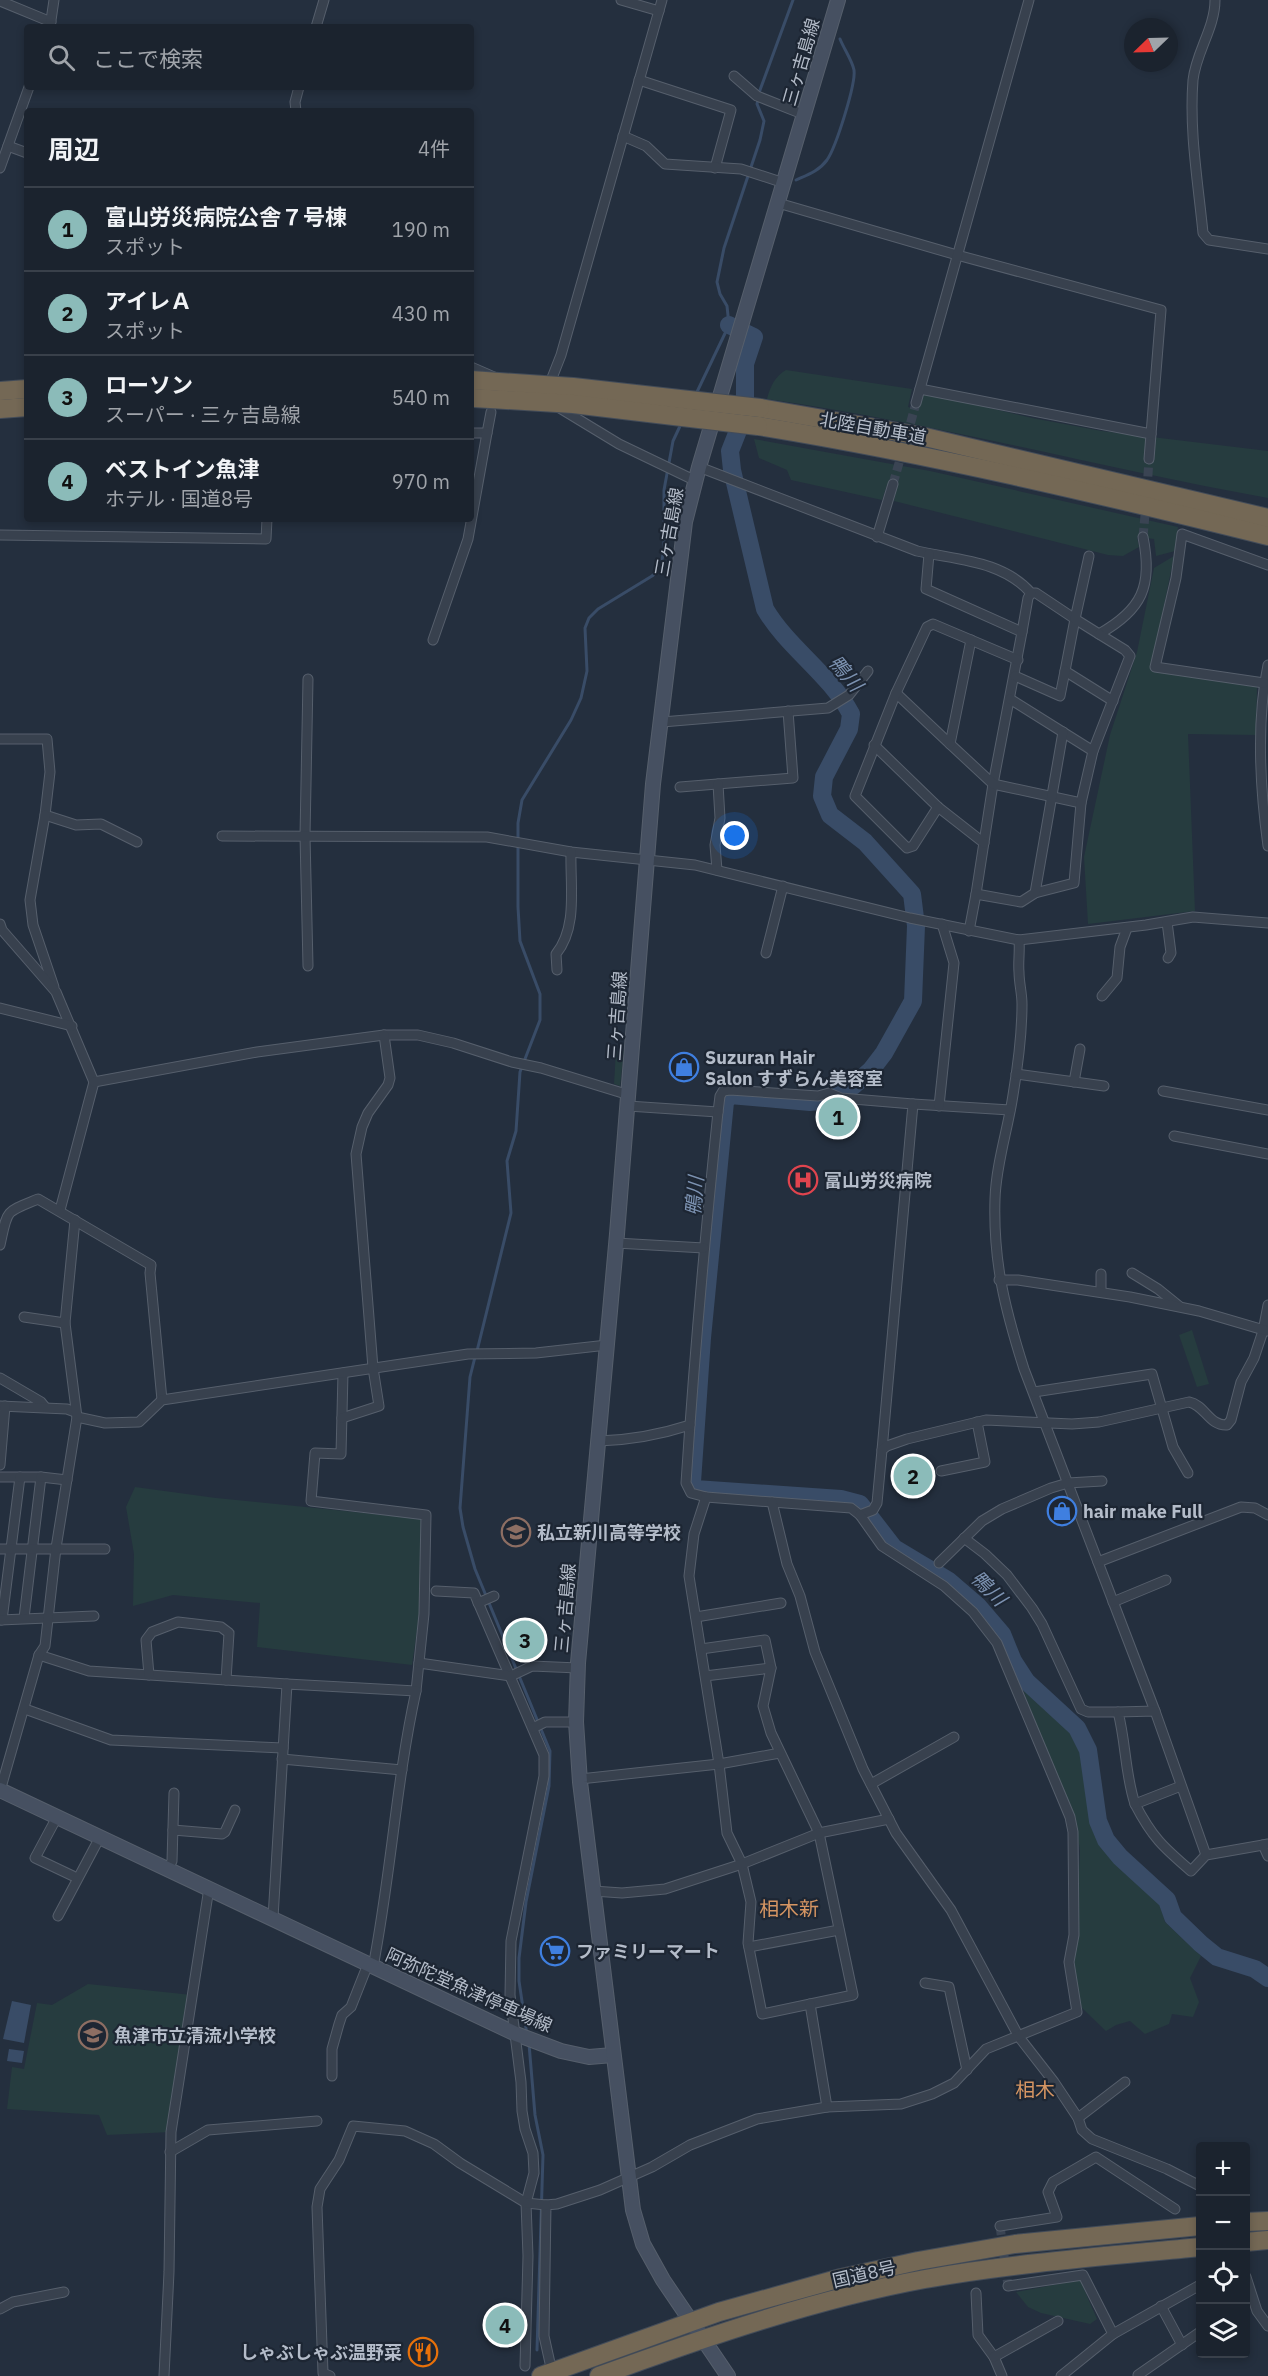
<!DOCTYPE html>
<html lang="ja">
<head>
<meta charset="utf-8">
<style>
  :root { --surface:#1b232e; --page:#282f3a; --text:#f1f3f6; --muted:#a0a4aa; --line:#39404a; --accent:#8bbbb9 }
  body { margin:0; font-family:"IBM Plex Sans","Noto Sans JP",sans-serif; background:var(--page); color:var(--text) }
  .controls { position:absolute; right:18px; bottom:18px; display:grid; overflow:hidden; border-radius:6px; box-shadow:0 3px 9px #0003 }
  .controls button { width:54px; height:54px; display:grid; place-items:center; padding:0; border:0; border-bottom:2px solid var(--line); background:var(--surface); color:var(--text); font:30px sans-serif }
  .compass { position:absolute; left:1124px; top:18px; width:54px; height:54px; border-radius:50%; background:var(--surface); box-shadow:0 3px 9px #0003; rotate:247deg }
  .you { position:absolute; left:735px; top:836px; width:21px; height:21px; margin:-15px; border:4px solid #fff; border-radius:50%; background:#1a73e8; box-shadow:0 0 0 9px #1a73e833 }
  .badge { display:grid; place-items:center; width:39px; height:39px; border-radius:50%; background:var(--accent); color:#111; font-size:20px; font-weight:700 }
  .pin { position:absolute; translate:-50% -50%; border:3px solid #fff; box-shadow:0 2px 6px #0006 }
  .list { margin:0; padding:0; list-style:none }
  h2 { display:flex; justify-content:space-between; align-items:center; height:78px; margin:0; padding:0 24px; font-size:26px }
  h2 small { font-size:20px; font-weight:400; color:var(--muted) }
  .list li { display:grid; grid-template-columns:39px 1fr auto; gap:18px; align-items:center; box-sizing:border-box; height:84px; padding:0 24px; border-top:2px solid var(--line) }
  .list b { display:block; font-size:22px; white-space:nowrap }
  .list p { margin:0; font-size:20px; white-space:nowrap; color:var(--muted) }
  .list em { font-size:20px; font-style:normal; color:var(--muted) }
  .icon { flex:none; width:33px; height:33px; fill:none; stroke:currentColor; stroke-width:2; stroke-linecap:round; stroke-linejoin:round }
  .map { position:relative; flex:none; width:1268px; height:2376px; overflow:hidden }
  .search { position:absolute; background:var(--surface); box-shadow:0 3px 9px #0003; left:24px; top:24px; width:450px; height:66px; display:flex; align-items:center; gap:15px; box-sizing:border-box; padding:0 21px; border-radius:6px; color:var(--muted); font-size:22px }
  .panel { position:absolute; background:var(--surface); box-shadow:0 3px 9px #0003; left:24px; top:108px; width:450px; height:414px; border-radius:6px }
  .map>svg:first-child { display:block }
  .green { fill:#263c3f }
  .water { fill:#394c67 }
  .lines { fill:none; stroke-linecap:round; stroke-linejoin:round }
  .stream { stroke:#394c67; stroke-width:3 }
  .river { stroke:#394c67; stroke-width:18 }
  .street-tunnel { stroke:#3a4453; stroke-width:9; stroke-dasharray:9 4.5; stroke-linecap:butt }
  .street-casing { stroke:#565f6c; stroke-width:11 }
  .secondary-casing { stroke:#565f6c; stroke-width:16 }
  .highway-casing { stroke:#434c59; stroke-width:20 }
  .street { stroke:#38414e; stroke-width:9 }
  .secondary { stroke:#465061; stroke-width:14 }
  .highway { stroke:#746855; stroke-width:18 }
  .highway-bridge-casing { stroke:#434c59; stroke-width:20; stroke-linecap:butt }
  .highway-bridge { stroke:#746855; stroke-width:18 }
  .labels { text-anchor:middle; dominant-baseline:central; stroke-width:4.5; stroke-linejoin:round; paint-order:stroke }
  .street-label { font-size:18px; fill:#b4bcc9; stroke:#1d2633 }
  .poi-label { font-size:18px; font-weight:bold; fill:#b4bcc9; stroke:#1d2633; text-anchor:start }
  .water-label { font-size:20px; font-style:italic; fill:#7c92b1; stroke:#1d2633 }
  .neighbourhood-label { font-size:20px; fill:#d59563; stroke:#1d2633 }
</style>
</head>
<body>
<div class="map">
<svg width="1268" height="2376" viewBox="0 0 1268 2376">
  <rect width="100%" height="100%" fill="#242f3e"/>
  <g class="green">
    <path d="M786 370 912 389 908 407 918 410 924 392 1032 418 1102 431 1268 451V498C1100 468 936 423 767 399 770 387 775 376 786 370Z"/>
    <path d="M754 439 930 471 1178 527 1175 551 1156 556 1154 539 1137 537 1139 547 1123 556 1108 555 894 501 896 488 887 485 882 500 791 480 787 470 759 458Z"/>
    <path d="M1174 556 1151 670 1257 687 1256 735 1188 734 1195 911 1088 924 1084 857 1110 735 1137 652 1154 568Z"/>
    <path d="M616 1051H624L620 1086 614 1084Z"/>
    <path d="M1192 1330 1209 1384 1197 1387 1179 1335Z"/>
    <path d="M135 1487 216 1498 423 1519 419 1616 412 1665 257 1647 260 1603 173 1595 133 1606 134 1554 126 1507Z"/>
    <path d="M1022 1687 1076 1734 1084 1749 1090 1811 1096 1833 1111 1858 1158 1898 1165 1922 1201 1956 1190 1978 1199 2002 1193 2017 1172 2014 1169 2024 1145 2034 1130 2021 1116 2025 1106 2031 1082 2008 1076 1988 1074 1970 1080 1851 1075 1817 1045 1748Z"/>
    <path d="M88 1984 192 1995 171 2132 107 2135 99 2115 7 2109 12 2067 24 2069 37 2003 52 2005Z"/>
    <path d="M1080 2280 1097 2319 1090 2324 1041 2313 1028 2307 1016 2292Z"/>
  </g>
  <g class="water">
    <path d="M12 2001 31 2005 24 2043 3 2039Z"/>
    <path d="M9 2049 24 2051 22 2063 7 2061Z"/>
  </g>
  <g class="lines">
    <g class="stream">
      <path d="M796 180C807 175 819 171 827 160 836 147 856 84 854 70 852 60 844 49 840 39"/>
      <path d="M696 394 729 325 727 306 720 294 717 282 724 248 760 140 764 121 757 104 760 90 793 0"/>
      <path d="M477 1351 511 1213 507 1161 516 1131 520 1072 540 1020V994L520 941 518 907V823L522 800 571 720 581 698 587 671 585 628 589 618 598 609 652 576 660 569 664 550V490L673 441 681 424"/>
      <path d="M475 1357 470 1377 460 1508 463 1527 475 1569 550 1751 549 1786 526 1902 519 1958V1981L527 2035"/>
      <path d="M529 2044 535 2115 543 2155 537 2350"/>
    </g>
    <path class="river" d="M729 325 754 337 745 364V413L730 451 732 470 765 609C788 648 830 674 851 714L849 729 824 777 822 796 830 815 865 842 912 894 916 926 913 1001 884 1053 871 1070 853 1086 829 1100 810 1102 730 1095 725 1102 702 1338 692 1482 695 1489 841 1499 860 1504 894 1548 949 1581 978 1606 1002 1634 1013 1661 1026 1681 1077 1728 1088 1750 1098 1821 1106 1840 1120 1857 1167 1900 1173 1917 1201 1944 1217 1957 1255 1969 1268 1978"/>
    <g class="street-tunnel">
      <path d="M907 436 916 403"/>
      <path d="M893 484 903 449"/>
      <path d="M1147 490 1149 459"/>
      <path d="M1143 537 1146 504"/>
      <path d="M1000 2226 1008 2286"/>
    </g>
    <g class="street-casing">
      <g id="street">
        <path d="M621 0 659 11"/>
        <path d="M1215 0C1215 28 1196 52 1193 80 1189 131 1198 182 1203 233L1209 240 1268 249"/>
        <path d="M0 1 51 22"/>
        <path d="M50 27 54 0"/>
        <path d="M316 27 324 0"/>
        <path d="M734 76 757 96 805 115"/>
        <path d="M639 80 731 110 715 168"/>
        <path d="M296 111 295 102 299 87"/>
        <path d="M623 136 646 146 665 164 741 169 784 183"/>
        <path d="M8 146 27 153"/>
        <path d="M0 168 29 87"/>
        <path d="M778 203 957 255 1161 310 1149 459"/>
        <path d="M471 367 494 377"/>
        <path d="M548 388 561 355 662 0"/>
        <path d="M920 389 1151 434"/>
        <path d="M916 403 1029 0"/>
        <path d="M558 407 619 444 696 481"/>
        <path d="M471 433H487L491 412"/>
        <path d="M699 467 917 551C956 560 1002 560 1031 593H1036L1075 619 1065 671 1113 701"/>
        <path d="M0 535 266 539 267 519"/>
        <path d="M877 537 893 484"/>
        <path d="M929 554 926 589 1022 632 993 784 976 894"/>
        <path d="M1089 556 1075 619 1099 634C1142 610 1153 586 1143 537"/>
        <path d="M1022 632 1028 598 1031 593"/>
        <path d="M433 640 468 539 487 433"/>
        <path d="M971 640 950 744 993 784 1081 803"/>
        <path d="M1268 665C1256 722 1260 788 1268 846"/>
        <path d="M1015 676 1060 696 1065 671"/>
        <path d="M308 679 305 836 308 966"/>
        <path d="M1264 683 1155 667 1176 578 1182 534 1268 565"/>
        <path d="M896 693 950 744"/>
        <path d="M1010 699 1093 751"/>
        <path d="M662 722 828 708 849 695 868 671"/>
        <path d="M0 739H47L50 772 45 815 76 825 101 824 137 842"/>
        <path d="M874 745 938 807 984 843"/>
        <path d="M680 787 793 778 788 711"/>
        <path d="M938 807 913 846 907 848 855 796 896 693 927 627 933 624 1018 660"/>
        <path d="M45 815 30 900 33 925 54 987"/>
        <path d="M222 836 487 837 571 852 695 865 910 918 1019 940 1146 925 1193 917 1268 923"/>
        <path d="M717 870 715 845 720 818 718 784"/>
        <path d="M1035 893 1074 883 1081 803 1093 751 1130 656 1125 650 1099 634"/>
        <path d="M1167 922 1171 953 1168 958"/>
        <path d="M0 924 2 930 56 992 94 1082 60 1210"/>
        <path d="M969 931 976 894 1021 902 1035 893 1063 732"/>
        <path d="M1019 940C1020 952 1018 962 1019 972 1019 983 1022 993 1022 1004 1022 1034 1018 1065 1013 1095 1008 1129 996 1164 995 1199 993 1262 1005 1309 1024 1369L1155 1711"/>
        <path d="M766 953 783 886"/>
        <path d="M557 970 556 954C578 927 570 886 571 852"/>
        <path d="M1102 996 1117 978 1120 947 1127 928"/>
        <path d="M0 1008 72 1026"/>
        <path d="M1016 1074 1104 1086"/>
        <path d="M94 1082 257 1052 384 1035H418L453 1043 512 1062 541 1068 629 1095"/>
        <path d="M1074 1082 1080 1049"/>
        <path d="M1163 1091 1268 1110"/>
        <path d="M913 1104 1010 1110"/>
        <path d="M628 1106 718 1112 720 1096 723 1091 730 1090 818 1096 829 1093 841 1098 913 1104 882 1450"/>
        <path d="M939 1106 954 963 942 924"/>
        <path d="M718 1112C705 1236 694 1359 686 1483L691 1493 706 1497 851 1508 860 1515 873 1510 877 1503 882 1450 887 1446 907 1439 986 1420 1072 1424 1099 1422 1189 1402C1205 1405 1209 1426 1227 1425L1231 1420 1241 1382 1254 1358 1263 1331 1268 1305"/>
        <path d="M1174 1136 1268 1154"/>
        <path d="M616 1243 704 1248"/>
        <path d="M0 1245C8 1209 4 1213 38 1199L151 1265 150 1273 162 1400"/>
        <path d="M1132 1273 1158 1289 1179 1306"/>
        <path d="M1101 1274V1292"/>
        <path d="M999 1280H1018L1130 1297 1199 1311 1267 1331"/>
        <path d="M24 1317 65 1323"/>
        <path d="M343 1373 341 1454 315 1453 311 1501 426 1515 424 1614 416 1691"/>
        <path d="M0 1378 41 1402 45 1407"/>
        <path d="M1034 1392 1152 1374 1173 1447 1188 1473"/>
        <path d="M0 1406 67 1409 75 1412"/>
        <path d="M77 1417 105 1423 139 1422 162 1400 468 1354 536 1353 607 1345"/>
        <path d="M342 1418 379 1406 373 1368 356 1154 362 1127 368 1113 388 1085 390 1078 384 1035"/>
        <path d="M599 1441C631 1440 659 1435 690 1425"/>
        <path d="M0 1465 5 1406"/>
        <path d="M941 1471 985 1462 977 1422"/>
        <path d="M0 1477H20L2 1620"/>
        <path d="M20 1477H41L24 1618"/>
        <path d="M41 1477 67 1480"/>
        <path d="M772 1502 787 1564 800 1596 815 1652 863 1769 896 1833 951 1910 1019 2037 1054 2082 1078 2118 1082 2130 1092 2139 1167 2169 1200 2186"/>
        <path d="M964 1538 985 1554 1007 1575 1032 1608 1042 1624 1081 1709 1088 1712H1118"/>
        <path d="M0 1549H105"/>
        <path d="M1098 1562 1241 1507 1255 1508 1268 1515"/>
        <path d="M939 1563 982 1521 1002 1509 1051 1488 1068 1483 1102 1481"/>
        <path d="M436 1591 474 1593 544 1755V1776L511 1941 510 1995 521 2082 522 2111 525 2129 533 2153 534 2173 526 2203 528 2256 525 2366"/>
        <path d="M1113 1602 1166 1580"/>
        <path d="M478 1603 494 1596"/>
        <path d="M696 1617 781 1603"/>
        <path d="M0 1620 94 1616"/>
        <path d="M701 1649 765 1640 771 1668"/>
        <path d="M39 1655 89 1671 287 1684"/>
        <path d="M419 1663 511 1676 532 1666 578 1668"/>
        <path d="M149 1675 146 1640 152 1632 178 1622 221 1627 229 1633 226 1680"/>
        <path d="M705 1676 771 1668 763 1706 771 1733 819 1833 853 1995 762 2014 748 1943 751 1902 742 1864 727 1833 719 1764 689 1576 694 1534 706 1497"/>
        <path d="M25 1709 111 1740 283 1748"/>
        <path d="M533 1728 545 1722H576"/>
        <path d="M282 1759 402 1770"/>
        <path d="M580 1779 719 1764 780 1753"/>
        <path d="M871 1784 954 1737"/>
        <path d="M1181 1786 1135 1804C1152 1837 1163 1847 1191 1871L1206 1855 1263 1845"/>
        <path d="M0 1791 39 1655 45 1646 56 1548 77 1417 65 1323 75 1220"/>
        <path d="M1135 1804C1125 1774 1126 1743 1118 1712L1155 1711 1206 1855"/>
        <path d="M57 1817 35 1858 73 1876"/>
        <path d="M173 1830 222 1834 225 1832 235 1810"/>
        <path d="M1268 1844 1263 1845 1268 1856"/>
        <path d="M168 1869 172 1861 174 1793"/>
        <path d="M593 1891 622 1893 665 1889 742 1864 819 1833 889 1819"/>
        <path d="M58 1916 100 1837"/>
        <path d="M273 1918 287 1684 416 1691C396 1782 391 1875 373 1967"/>
        <path d="M749 1947 839 1930"/>
        <path d="M925 1983 949 1987 967 2070"/>
        <path d="M810 2004 827 2107"/>
        <path d="M332 2076V2049L339 2024 342 2015 351 2007 368 1964"/>
        <path d="M1078 2118 1125 2082"/>
        <path d="M170 2152 208 2130 317 2121"/>
        <path d="M1000 2226 1057 2217 1048 2192 1053 2182 1096 2157 1175 2209"/>
        <path d="M1246 2277 1257 2311 1268 2326"/>
        <path d="M1008 2286 1083 2275 1113 2334"/>
        <path d="M976 2293 978 2335 994 2357 1002 2376"/>
        <path d="M1161 2306 1182 2345"/>
        <path d="M0 2309 13 2302 64 2292"/>
        <path d="M994 2357 1058 2321"/>
        <path d="M552 2372 544 2336 546 2205 557 2204 600 2190 652 2167 690 2145 757 2119 827 2107 901 2104 932 2094 954 2083 986 2049 1077 2012 1069 1962 1074 1935 1073 1832 1070 1817 997 1643 973 1612 944 1586 882 1546 860 1515"/>
        <path d="M1138 2375 1200 2332"/>
        <path d="M164 2376 169 2272 171 2132 209 1888"/>
        <path d="M330 2376 323 2373 317 2207 320 2189 339 2160 353 2126 405 2131 434 2144 460 2163 526 2203 546 2205"/>
        <path d="M1061 2376 1113 2334 1200 2285"/>
      </g>
    </g>
    <g class="secondary-casing">
      <g id="secondary">
        <path d="M0 1790 516 2034 561 2051 589 2057 613 2055"/>
        <path d="M728 2376 663 2280 643 2244 633 2210 580 1782 576 1722 578 1663 617 1234 653 784 685 522 699 467 838 0"/>
      </g>
    </g>
    <g class="highway-casing">
      <g id="highway">
        <path d="M0 391 27 389"/>
        <path d="M760 408 921 436 1268 518"/>
        <path d="M0 409 27 407"/>
        <path d="M758 426C930 454 1099 494 1268 536"/>
        <path d="M1246 2222 1268 2221"/>
        <path d="M1246 2242 1268 2240"/>
        <path d="M541 2376 719 2312 841 2278 918 2261 1015 2244 1200 2226"/>
        <path d="M599 2376C703 2338 816 2299 925 2279 1016 2263 1109 2256 1200 2247"/>
      </g>
    </g>
    <use href="#street" class="street"/>
    <use href="#secondary" class="secondary"/>
    <use href="#highway" class="highway"/>
    <g class="highway-bridge-casing">
      <g id="highway-bridge">
        <path d="M471 380 573 387 760 408"/>
        <path d="M474 398 573 404 758 426"/>
      </g>
    </g>
    <use href="#highway-bridge" class="highway-bridge"/>
  </g>
  <defs>
    <g id="shop-ring" transform="scale(1.5)"><circle r="9.5" fill="#1d2633" stroke="#3f7fe0" stroke-width="1.5"/><path d="M-5-2.5h2.3a2.7 3.5 0 0 1 5.4 0H5L5.5 6h-11ZM-1.5-2.5h3a1.5 2.3 0 0 0-3 0Z" fill="#3f7fe0"/></g>
    <g id="hospital-ring" transform="scale(1.5)"><circle r="9.5" fill="#1d2633" stroke="#e0444e" stroke-width="1.5"/><path d="M-5-5h3v3.5h4V-5h3V5h-3V1.5h-4V5h-3Z" fill="#e0444e"/></g>
    <g id="school-ring" transform="scale(1.5)"><circle r="9.5" fill="#1d2633" stroke="#8d6e63" stroke-width="1.5"/><path d="M0-5L7-2L0 1L-7-2ZM-4 1L0 2.5L4 1V4Q0 6-4 4Z" fill="#8d6e63"/></g>
    <g id="supermarket-ring" transform="scale(1.5)"><circle r="9.5" fill="#1d2633" stroke="#3f7fe0" stroke-width="1.5"/><path d="M-6-5.5h2.5l.6 2H6L4.5 2H-2.5L-4.4-4H-6ZM-1.5 3.2a1.3 1.3 0 1 0 .1 0ZM3 3.2a1.3 1.3 0 1 0 .1 0Z" fill="#3f7fe0"/></g>
    <g id="restaurant-ring" transform="scale(1.5)"><circle r="9.5" fill="#1d2633" stroke="#e8710a" stroke-width="1.5"/><path d="M-5-6h1v4h1v-4h1v4h1v-4h1v5L-1.5 .5V6h-2V.5L-5-1ZM5-6V6H3V1.5H1.5Q1.5-4 5-6Z" fill="#e8710a"/></g>
  </defs>
  <g fill-rule="evenodd">
    <use href="#shop-ring" x="684" y="1067"/>
    <use href="#hospital-ring" x="803" y="1180"/>
    <use href="#shop-ring" x="1062" y="1511"/>
    <use href="#school-ring" x="516" y="1532"/>
    <use href="#supermarket-ring" x="555" y="1951"/>
    <use href="#school-ring" x="93" y="2035"/>
    <use href="#restaurant-ring" x="423" y="2352"/>
  </g>
  <g class="labels">
    <g class="street-label">
      <text transform="translate(801 62) rotate(-74)">三ヶ吉島線</text>
      <text transform="translate(873 428) rotate(10)">北陸自動車道</text>
      <text transform="translate(669 532) rotate(-80)">三ヶ吉島線</text>
      <text transform="translate(617 1016) rotate(-86)">三ヶ吉島線</text>
      <text transform="translate(565 1608) rotate(-85)">三ヶ吉島線</text>
      <text transform="translate(469 1990) rotate(24)">阿弥陀堂魚津停車場線</text>
      <text transform="translate(864 2274) rotate(-13)">国道8号</text>
    </g>
    <g class="poi-label">
      <text x="705" y="1057">Suzuran Hair<tspan x="705" dy="21">Salon すずらん美容室</tspan></text>
      <text x="824" y="1180">富山労災病院</text>
      <text x="1083" y="1511">hair make Full</text>
      <text x="537" y="1532">私立新川高等学校</text>
      <text x="576" y="1951">ファミリーマート</text>
      <text x="114" y="2035">魚津市立清流小学校</text>
      <text x="402" y="2352" text-anchor="end">しゃぶしゃぶ温野菜</text>
    </g>
    <g class="water-label">
      <text transform="translate(846 673) rotate(50)">鴨川</text>
      <text transform="translate(694 1196) rotate(-85)">鴨川</text>
      <text transform="translate(989 1588) rotate(45)">鴨川</text>
    </g>
    <g class="neighbourhood-label">
      <text x="789" y="1908">相木新</text>
      <text x="1035" y="2089">相木</text>
    </g>
  </g>
</svg>
<div class="controls">
<button>+</button>
<button>−</button>
<button><svg class="icon" aria-label="locate" viewBox="0 0 24 24"><circle cx="12" cy="12" r="6"/><path d="M12 2v4M12 18v4M2 12h4M18 12h4"/></svg></button>
<button><svg class="icon" aria-label="layers" viewBox="0 0 24 24"><path d="M12 4l9 5-9 5-9-5zM3 14l9 5 9-5"/></svg></button>
</div>
<svg class="compass" viewBox="-18 -18 36 36"><path d="M0-13l5 13h-10z" fill="#e53935"/><path d="M0 13l5-13h-10z" fill="#a0a4aa"/></svg>
<div class="you"></div>
<div class="pin badge" style="left:838px;top:1117px">1</div>
<div class="pin badge" style="left:913px;top:1476px">2</div>
<div class="pin badge" style="left:525px;top:1640px">3</div>
<div class="pin badge" style="left:505px;top:2325px">4</div>
<div class="search"><svg class="icon" aria-label="search" viewBox="0 0 24 24"><circle cx="10" cy="10" r="6"/><path d="M15 15l6 6"/></svg>ここで検索</div>
<section class="panel">
<h2>周辺<small>4件</small></h2>
<ul class="list">
<li><span class="badge">1</span><div><b>富山労災病院公舎７号棟</b><p>スポット</p></div><em>190 m</em></li>
<li><span class="badge">2</span><div><b>アイレＡ</b><p>スポット</p></div><em>430 m</em></li>
<li><span class="badge">3</span><div><b>ローソン</b><p>スーパー · 三ヶ吉島線</p></div><em>540 m</em></li>
<li><span class="badge">4</span><div><b>ベストイン魚津</b><p>ホテル · 国道8号</p></div><em>970 m</em></li>
</ul>
</section>
</div>
</body>
</html>
